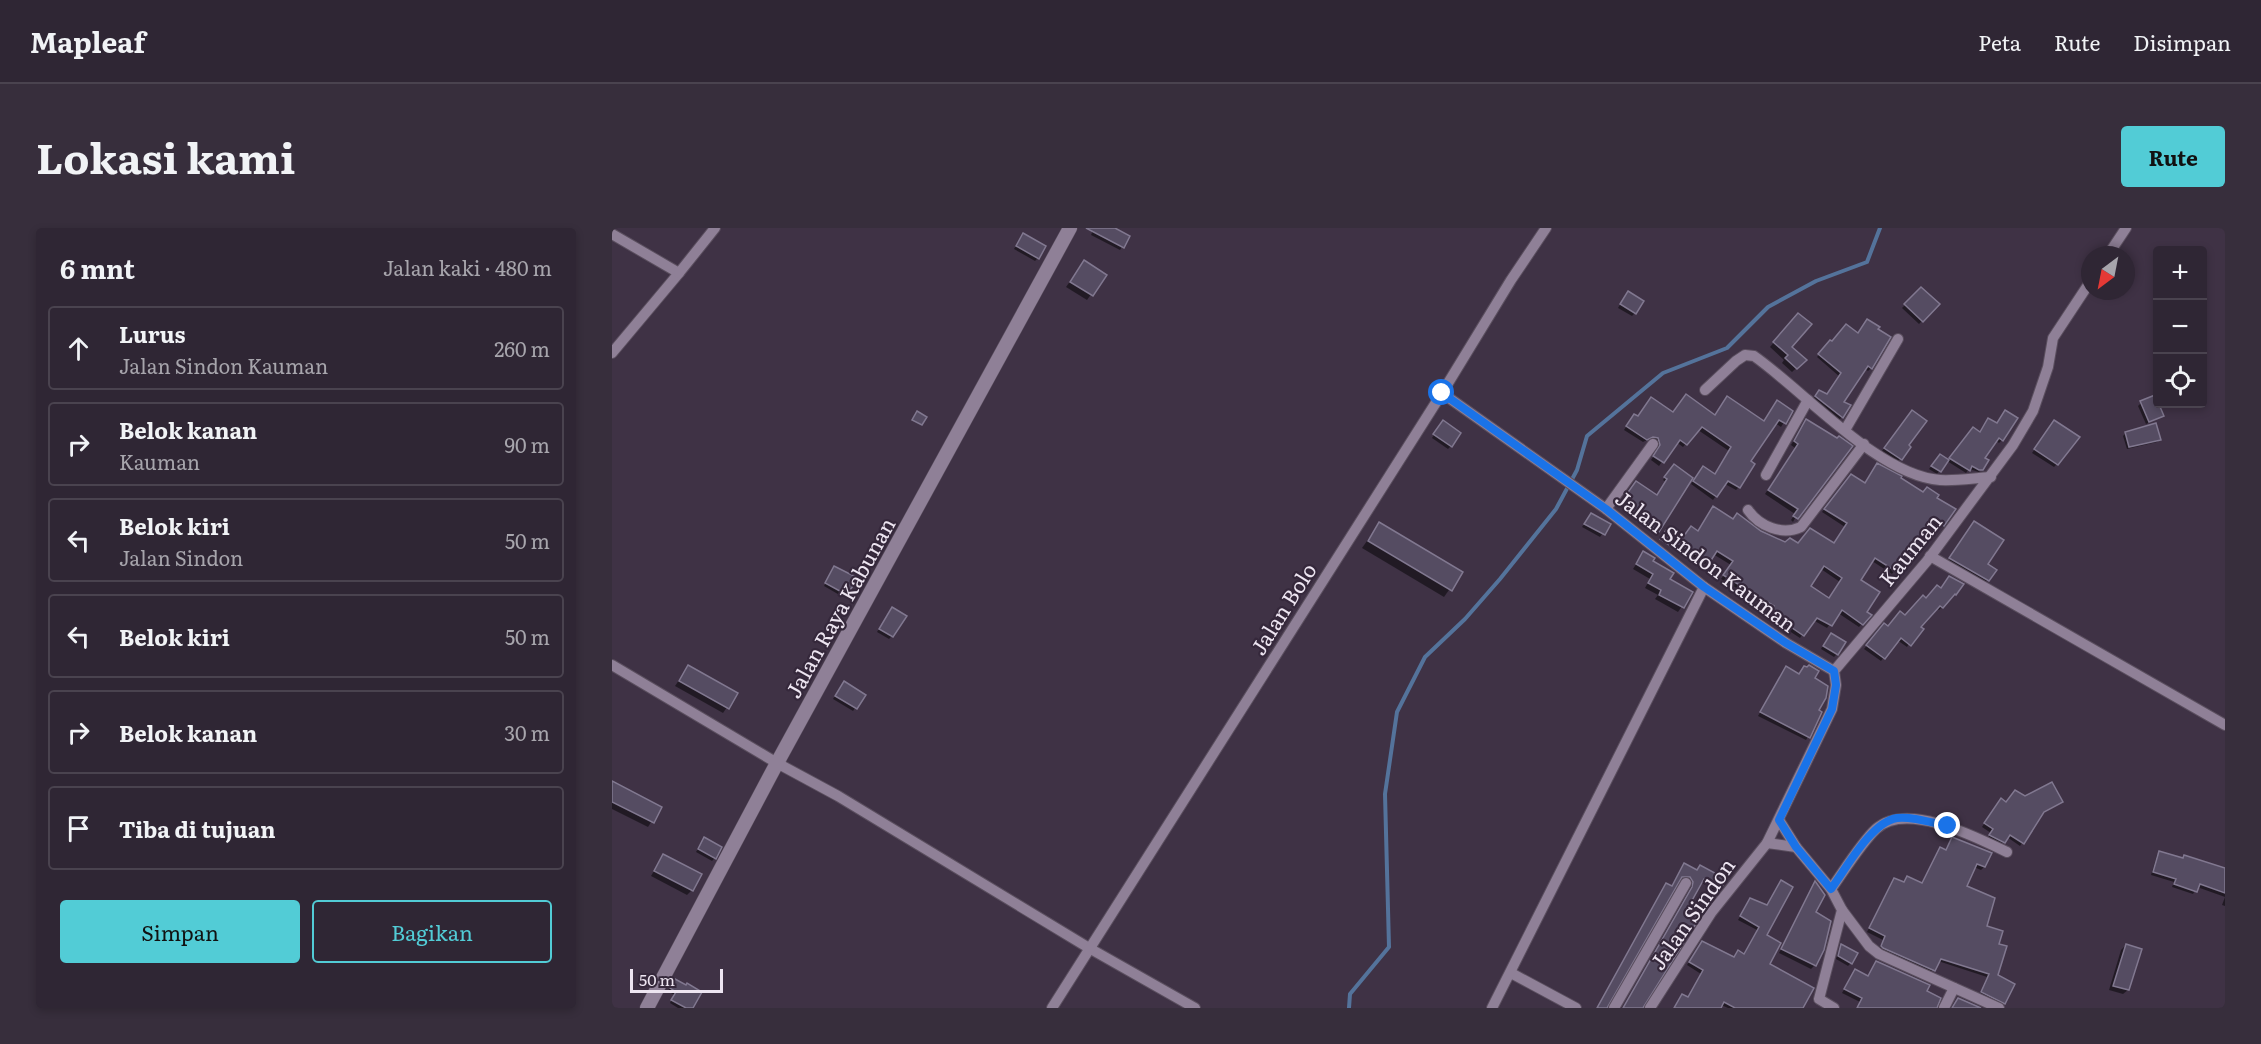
<!DOCTYPE html>
<html lang="id">
<head>
<meta charset="utf-8">
<style>
  :root { --surface:#2f2634; --page:#372e3c; --text:#f1f3f6; --muted:#a7a5ac; --line:#4a434f; --accent:#52ccd6 }
  body { margin:0; font-family:Literata,serif; background:var(--page); color:var(--text) }
  .controls { position:absolute; right:18px; top:18px; display:grid; overflow:hidden; border-radius:6px; box-shadow:0 3px 9px #0003 }
  .controls button { width:54px; height:54px; display:grid; place-items:center; padding:0; border:0; border-bottom:2px solid var(--line); background:var(--surface); color:var(--text); font:30px sans-serif }
  .compass { position:absolute; left:1469px; top:18px; width:54px; height:54px; border-radius:50%; background:var(--surface); box-shadow:0 3px 9px #0003; rotate:212deg }
  .scale { position:absolute; left:18px; bottom:15px; width:93px; box-sizing:border-box; padding-left:6px; border:3px solid #ede5f1; border-top:0; font-size:16px; line-height:21px; white-space:nowrap; color:#ede5f1; -webkit-text-stroke:4px #35283b; paint-order:stroke }
  .stop { position:absolute; width:18px; height:18px; margin:-14px; border:4px solid #1a73e8; border-radius:50%; background:#fff }
  .stop.end { background:#1a73e8; border-color:#fff; box-shadow:0 2px 6px #0008 }
  .list { margin:0; padding:0; list-style:none }
  h2 { display:flex; justify-content:space-between; align-items:center; height:78px; margin:0; padding:0 24px; font-size:26px }
  h2 small { font-size:20px; font-weight:400; color:var(--muted) }
  .list li { display:grid; grid-template-columns:39px 1fr auto; gap:18px; align-items:center; box-sizing:border-box; height:84px; margin:0 12px 12px; padding:0 12px; border:2px solid var(--line); border-radius:6px }
  .list b { display:block; font-size:22px; white-space:nowrap }
  .list p { margin:0; font-size:20px; white-space:nowrap; color:var(--muted) }
  .list em { font-size:20px; font-style:normal; color:var(--muted) }
  .actions { display:flex; gap:12px; padding:18px 24px }
  .actions a { flex:1; padding:14px 0; border:2px solid var(--accent); border-radius:6px; text-align:center; font-size:21px; color:var(--accent) }
  .actions .main { background:var(--accent); color:#111 }
  .icon { flex:none; width:33px; height:33px; fill:none; stroke:currentColor; stroke-width:2; stroke-linecap:round; stroke-linejoin:round }
  .map { position:relative; flex:none; width:1613px; height:780px; overflow:hidden; border-radius:6px }
  header { display:flex; align-items:center; gap:36px; box-sizing:border-box; height:84px; padding:0 30px; background:var(--surface); border-bottom:2px solid var(--line) }
  header strong { font-size:28px }
  nav { display:flex; gap:33px; margin-inline-start:auto; font-size:21px }
  .intro { display:flex; align-items:center; justify-content:space-between; box-sizing:border-box; height:144px; padding:0 36px }
  h1 { margin:0; font-size:42px }
  .button { padding:15px 27px; border-radius:6px; background:var(--accent); color:#111; font-size:21px; font-weight:700 }
  main { display:flex; gap:36px; padding:0 36px }
  aside { flex:1; background:var(--surface); border-radius:6px; box-shadow:0 3px 9px #0003 }
  .map>svg:first-child { display:block }
  .shadow { fill:#0007; fill-rule:evenodd }
  .lines { fill:none; stroke-linecap:round; stroke-linejoin:round }
  .stream { stroke:#54739b; stroke-width:4 }
  .building { fill:#554c62; stroke:#817890; stroke-width:1.5; fill-rule:evenodd }
  .minor-casing { stroke:#5a4e5e; stroke-width:12 }
  .tertiary-casing { stroke:#5a4e5e; stroke-width:15 }
  .minor { stroke:#8f8097; stroke-width:10 }
  .tertiary { stroke:#8f8097; stroke-width:14 }
  .route { stroke:#1a73e8; stroke-width:8 }
  .labels { text-anchor:middle; dominant-baseline:central; stroke-width:4.5; stroke-linejoin:round; paint-order:stroke }
  .street-label { font-size:21px; fill:#ede5f1; stroke:#35283b }
</style>
</head>
<body>
<header>
<strong>Mapleaf</strong>
<nav><a>Peta</a><a>Rute</a><a>Disimpan</a></nav>
</header>
<div class="intro"><h1>Lokasi kami</h1><a class="button">Rute</a></div>
<main>
<aside>
<h2>6 mnt<small>Jalan kaki · 480 m</small></h2>
<ul class="list">
<li><svg class="icon" aria-label="ahead" viewBox="0 0 24 24"><path d="M12 20V5M6 11l6-6 6 6"/></svg><div><b>Lurus</b><p>Jalan Sindon Kauman</p></div><em>260 m</em></li>
<li><svg class="icon" aria-label="right" viewBox="0 0 24 24"><path d="M7 20v-9h11M14 6l5 5-5 5"/></svg><div><b>Belok kanan</b><p>Kauman</p></div><em>90 m</em></li>
<li><svg class="icon" aria-label="left" viewBox="0 0 24 24"><path d="M17 20v-9H6M10 6l-5 5 5 5"/></svg><div><b>Belok kiri</b><p>Jalan Sindon</p></div><em>50 m</em></li>
<li><svg class="icon" aria-label="left" viewBox="0 0 24 24"><path d="M17 20v-9H6M10 6l-5 5 5 5"/></svg><div><b>Belok kiri</b></div><em>50 m</em></li>
<li><svg class="icon" aria-label="right" viewBox="0 0 24 24"><path d="M7 20v-9h11M14 6l5 5-5 5"/></svg><div><b>Belok kanan</b></div><em>30 m</em></li>
<li><svg class="icon" aria-label="arrive" viewBox="0 0 24 24"><path d="M6 21V4h12l-3 4 3 4H6"/></svg><div><b>Tiba di tujuan</b></div></li>
</ul>
<div class="actions"><a class="main">Simpan</a><a>Bagikan</a></div>
</aside>
<div class="map">
<svg width="1613" height="780" viewBox="0 0 1613 780">
  <rect width="100%" height="100%" fill="#3f3245"/>
  <g class="shadow">
    <path d="M482 0H500L510 19 508 22 479 7Z"/>
    <path d="M409 10 426 30 423 33 402 21Z"/>
    <path d="M472 34 493 47 475 72 454 59Z"/>
    <path d="M1309 61 1326 77 1307 96 1290 80Z"/>
    <path d="M1013 68 1023 85 1020 88 1006 80Z"/>
    <path d="M1182 91 1178 119 1193 132 1180 144 1170 135 1172 132 1158 119Z"/>
    <path d="M1255 93 1259 140 1256 143 1253 141 1230 174V189L1227 192 1201 172 1204 166 1214 168 1228 149 1205 129 1219 114 1245 107Z"/>
    <path d="M1036 174 1060 185 1151 194 1165 174 1179 183 1169 199 1163 195 1137 234 1127 259 1124 262 1113 256 1101 272 1079 256 1088 243 1102 247 1117 223 1086 202 1071 219 1064 214 1047 238 1039 232 1046 222 1043 213 1037 211 1031 214 1012 202 1019 191 1025 189Z"/>
    <path d="M1529 175 1550 188 1534 196 1526 178Z"/>
    <path d="M1393 184 1403 190 1390 212 1387 215 1383 212 1371 230 1375 233 1367 244 1357 241 1354 245 1335 233 1325 246 1317 241 1328 228 1336 233 1361 201 1367 205 1377 192 1384 197Z"/>
    <path d="M1297 187 1295 217 1286 234 1270 223Z"/>
    <path d="M1194 193 1225 212 1181 294 1179 292 1183 286 1153 266 1183 220 1179 217Z"/>
    <path d="M828 197 839 218 836 221 820 210Z"/>
    <path d="M1440 197 1445 236 1442 239 1420 225Z"/>
    <path d="M1514 205 1547 211 1545 214 1515 221 1511 208Z"/>
    <path d="M1262 240 1287 250 1310 266 1323 270 1331 297 1328 300 1318 294 1280 346 1260 333 1247 352 1253 384 1258 387 1247 399 1226 385 1215 400 1201 392 1188 410 1171 399 1173 396 1157 385 1160 381 1109 351 1119 337 1101 326 1093 336 1064 320 1076 303 1086 304 1121 292 1173 316H1221L1233 299 1210 284 1236 251 1252 256ZM1209 341 1228 354 1216 372 1197 359Z"/>
    <path d="M1059 241 1079 251 1043 306 1007 277 1021 258 1044 269 1054 254 1051 252Z"/>
    <path d="M979 287 997 296 988 309 970 299Z"/>
    <path d="M767 296 849 345 832 369 750 320Z"/>
    <path d="M1360 297 1374 336 1376 352 1373 355 1336 334Z"/>
    <path d="M1032 324 1056 352 1079 365 1066 384 1043 371 1046 367 1033 360 1038 351 1021 341Z"/>
    <path d="M222 340 243 351 231 369 212 358Z"/>
    <path d="M1350 357 1340 369 1327 382 1324 380 1307 399 1295 419 1285 412 1269 433 1252 421 1272 397 1276 400 1328 361Z"/>
    <path d="M278 384 280 408 277 411 265 404Z"/>
    <path d="M1216 409 1225 426 1222 429 1209 421Z"/>
    <path d="M76 439 124 466 111 485 63 458Z"/>
    <path d="M1174 440 1187 447 1201 450 1205 483 1196 509 1194 512 1146 488Z"/>
    <path d="M229 458 252 468 241 483 221 471Z"/>
    <path d="M0 555 48 580 36 599 0 581Z"/>
    <path d="M1413 570 1449 574 1430 586 1408 618 1395 609 1389 617 1376 610 1379 605 1370 599 1386 575 1394 576Z"/>
    <path d="M1340 610 1372 639 1369 642 1362 639 1353 658 1385 717 1384 748 1392 775 1389 778 1367 767 1375 749 1326 733 1319 745 1267 721 1271 712 1255 704 1279 655 1282 651 1291 655 1296 650 1309 656 1326 624 1333 623Z"/>
    <path d="M92 611 103 630 100 633 84 624Z"/>
    <path d="M1548 625 1569 632 1573 628 1613 641V678L1610 677 1613 669 1585 659 1581 666 1560 659 1562 654 1539 647 1545 627Z"/>
    <path d="M51 628 80 662 75 667 39 648Z"/>
    <path d="M1072 637 1108 660 1104 663 1088 654 1075 679 1029 780H1011L1078 663 1079 658 1075 652 1069 650 994 780H985L1051 660 1054 657 1059 659Z"/>
    <path d="M1169 654 1153 708 1156 736 1190 780H1116L1109 777 1107 780H1062L1070 768 1076 771 1089 746 1075 737 1087 718 1121 730 1126 724 1131 727 1145 702 1126 692 1138 672 1154 678Z"/>
    <path d="M1203 656V737L1199 741 1167 725Z"/>
    <path d="M1514 717 1516 762 1511 766 1497 762 1509 722Z"/>
    <path d="M1229 718 1239 735 1236 738 1224 731Z"/>
    <path d="M1264 735 1313 764 1323 780H1245L1248 774 1230 765 1243 743 1255 749Z"/>
    <path d="M60 756 79 780H66L58 775 62 767 56 763Z"/>
  </g>
  <g class="lines">
    <path class="stream" d="M737 780 738 766 777 719 773 566 785 484 813 429 853 391 888 351 944 281 965 242 975 208 1051 145 1115 120 1156 79 1204 53 1255 34 1268 0"/>
  </g>
  <g class="building">
    <path d="M474 0H503L518 8 512 20Z"/>
    <path d="M411 5 434 18 427 31 404 18Z"/>
    <path d="M472 32 495 47 481 68 458 54Z"/>
    <path d="M1309 59 1328 76 1311 94 1292 76Z"/>
    <path d="M1016 63 1032 73 1024 86 1008 76Z"/>
    <path d="M1186 85 1200 96 1180 119 1195 132 1185 141 1173 130 1176 127 1161 114Z"/>
    <path d="M1255 91 1268 99 1266 101 1279 109 1260 141 1256 138 1232 174 1239 177 1231 190 1203 168 1207 162 1215 166 1229 145 1206 126 1218 112 1220 113 1234 96 1246 105Z"/>
    <path d="M1074 166 1103 187 1115 168 1152 193 1165 172 1181 183 1174 196 1167 192 1139 233 1143 236 1128 260 1116 253 1105 269 1081 253 1091 238 1103 246 1119 219 1090 199 1075 217 1068 212 1052 235 1041 228 1048 217 1046 210 1041 209 1035 212 1014 198 1022 186 1026 188 1039 169 1061 184Z"/>
    <path d="M1543 167 1552 188 1537 194 1528 173Z"/>
    <path d="M1300 182 1315 193 1297 217 1299 219 1290 232 1272 220Z"/>
    <path d="M1393 182 1406 190 1391 213 1387 210 1373 230 1377 232 1371 242H1367L1360 238 1358 243 1337 230 1361 199 1368 204 1376 190 1385 195Z"/>
    <path d="M305 183 315 189 310 197 300 192Z"/>
    <path d="M1194 191 1225 210 1227 208 1241 218 1186 291 1181 288 1186 281 1156 262 1186 216 1182 213Z"/>
    <path d="M831 192 849 205 840 219 821 206Z"/>
    <path d="M1442 192 1468 209 1446 237 1422 221Z"/>
    <path d="M1544 195 1549 212 1517 219 1513 204Z"/>
    <path d="M1328 226 1337 232 1329 244 1319 238Z"/>
    <path d="M1265 235 1290 248 1289 250 1311 264 1315 259 1327 267 1325 270 1344 281 1332 298 1322 291 1285 344 1263 330 1249 352 1268 364 1255 384 1260 387 1251 397 1230 382 1220 398 1205 390 1192 408 1173 395 1175 392 1159 381 1162 378 1111 347 1121 333 1105 323 1098 334 1066 316 1079 298 1086 303 1101 278 1121 291 1125 285 1149 303 1173 314 1178 310 1186 315 1198 300 1222 315 1235 295 1212 281 1239 246 1253 255ZM1212 338 1230 350 1217 370 1199 358Z"/>
    <path d="M1062 236 1081 250 1047 304 1009 274 1024 253 1045 267 1055 251 1052 249Z"/>
    <path d="M979 285 999 296 993 307 972 296Z"/>
    <path d="M1362 293 1392 312 1376 336 1385 342 1377 353 1337 330Z"/>
    <path d="M767 294 851 344 840 363 756 313Z"/>
    <path d="M1054 302 1066 310 1060 319 1048 311Z"/>
    <path d="M1031 323 1043 330 1041 333 1062 345 1058 351 1081 364 1072 380 1047 367 1049 362 1036 355 1041 346 1024 336Z"/>
    <path d="M222 338 246 350 235 367 213 355Z"/>
    <path d="M1337 348 1352 356 1344 367 1343 366 1331 380 1328 378 1309 399 1312 401 1299 418 1289 410 1273 431 1254 417 1272 395 1276 398 1288 383 1293 387 1311 367 1314 370 1325 357 1329 360Z"/>
    <path d="M280 379 295 388 281 409 267 401Z"/>
    <path d="M1219 405 1234 414 1226 427 1211 418Z"/>
    <path d="M76 437 126 465 117 481 67 453Z"/>
    <path d="M1197 437 1207 443 1203 450 1216 458 1214 470 1207 482 1210 484 1198 510 1148 484 1174 438 1187 446 1192 438 1195 439Z"/>
    <path d="M232 453 254 467 245 481 223 468Z"/>
    <path d="M0 553 50 579 42 595 0 574Z"/>
    <path d="M1440 554 1451 574 1432 584 1412 616 1398 607 1393 615 1377 607 1381 601 1372 595 1389 570 1394 574 1403 562 1413 568Z"/>
    <path d="M92 609 110 619 104 631 86 621Z"/>
    <path d="M1340 609 1380 625 1373 639 1365 636 1355 658 1383 670 1375 698 1391 703 1387 716 1395 718 1386 747 1403 756 1393 776 1369 764 1377 746 1329 731 1323 743 1271 720 1269 718 1273 708 1257 700 1282 650 1292 654 1295 648 1310 655 1328 619 1334 622Z"/>
    <path d="M1547 623 1571 630 1572 627 1613 640V665L1588 656 1585 664 1562 656 1564 651 1541 644Z"/>
    <path d="M51 626 90 646 81 663 42 643Z"/>
    <path d="M1072 635 1085 642 1088 637 1114 651 1109 661 1092 651 1077 678 1090 686 1031 780H1011L1080 659 1081 654 1078 649H1070L995 780H985L1054 655 1060 658Z"/>
    <path d="M1169 652 1181 659 1155 707 1169 715 1158 736 1202 760 1191 780H1123L1112 774 1109 780H1062L1070 766 1076 769 1091 742 1077 734 1090 713 1122 729 1126 722 1132 726 1147 699 1128 688 1138 670 1155 677Z"/>
    <path d="M1203 653 1213 667 1204 684 1219 693 1212 722 1204 738 1169 721Z"/>
    <path d="M1229 716 1246 725 1240 736 1226 728Z"/>
    <path d="M1514 716 1530 721 1517 762 1501 758Z"/>
    <path d="M1264 733 1318 757 1315 763 1329 770 1325 780H1245L1250 770 1232 761 1243 741 1256 748Z"/>
    <path d="M63 751 74 757 75 755 90 764 81 780H74L59 772 64 764 58 760Z"/>
    <path d="M1346 770 1369 780H1340Z"/>
  </g>
  <g class="lines">
    <g class="minor-casing">
      <g id="minor">
        <path d="M0 6 67 45 0 125"/>
        <path d="M1496 27 1514 0"/>
        <path d="M67 45 103 0"/>
        <path d="M1093 162 1124 133 1133 127 1142 128C1191 162 1267 248 1328 252 1345 253 1362 250 1379 249"/>
        <path d="M830 165 994 281 1092 359 1174 415 1222 443"/>
        <path d="M1233 202 1286 111"/>
        <path d="M1154 247 1196 172"/>
        <path d="M994 281 1041 216"/>
        <path d="M1136 282C1147 298 1170 308 1189 299L1252 216"/>
        <path d="M1318 328 1613 497"/>
        <path d="M0 437 165 535 226 568 477 720 583 780"/>
        <path d="M1167 592 1184 619 1219 661 1230 682 1207 771 1222 780"/>
        <path d="M1155 615 1184 619"/>
        <path d="M1219 661C1232 643 1249 615 1264 601 1294 573 1364 609 1395 624"/>
        <path d="M1230 682 1257 718 1267 726 1387 780"/>
        <path d="M899 745 964 780"/>
        <path d="M440 780 830 165 899 52 934 0"/>
        <path d="M880 780 1092 359"/>
        <path d="M1002 780 1074 655"/>
        <path d="M1038 780 1099 685 1155 615 1220 481 1224 457 1222 443 1315 333 1401 217 1421 183 1436 139 1441 110 1478 54"/>
        <path d="M1332 780 1342 760"/>
      </g>
    </g>
    <g class="tertiary-casing">
      <path id="tertiary" d="M35 780 165 535 458 0"/>
    </g>
    <use href="#minor" class="minor"/>
    <use href="#tertiary" class="tertiary"/>
  </g>
  <g class="lines">
    <path class="route" d="M830 165 994 281 1092 359 1174 415 1222 443 1224 457 1220 481 1167 592 1184 619 1219 661C1234 641 1259 594 1285 590 1300 588 1321 595 1336 598"/>
  </g>
  <g class="labels">
    <g class="street-label">
      <text transform="translate(1297 321) rotate(-51)">Kauman</text>
      <text transform="translate(1095 332) rotate(37)">Jalan Sindon Kauman</text>
      <text transform="translate(227 379) rotate(-61)">Jalan Raya Kabunan</text>
      <text transform="translate(670 380) rotate(-58)">Jalan Bolo</text>
      <text transform="translate(1079 685) rotate(-55)">Jalan Sindon</text>
    </g>
  </g>
</svg>
<div class="controls">
<button>+</button>
<button>−</button>
<button><svg class="icon" aria-label="locate" viewBox="0 0 24 24"><circle cx="12" cy="12" r="6"/><path d="M12 2v4M12 18v4M2 12h4M18 12h4"/></svg></button>
</div>
<svg class="compass" viewBox="-18 -18 36 36"><path d="M0-13l5 13h-10z" fill="#e53935"/><path d="M0 13l5-13h-10z" fill="#a7a5ac"/></svg>
<div class="scale">50 m</div>
<div class="stop" style="left:830px;top:165px"></div>
<div class="stop end" style="left:1336px;top:598px"></div>
</div>
</main>
</body>
</html>
